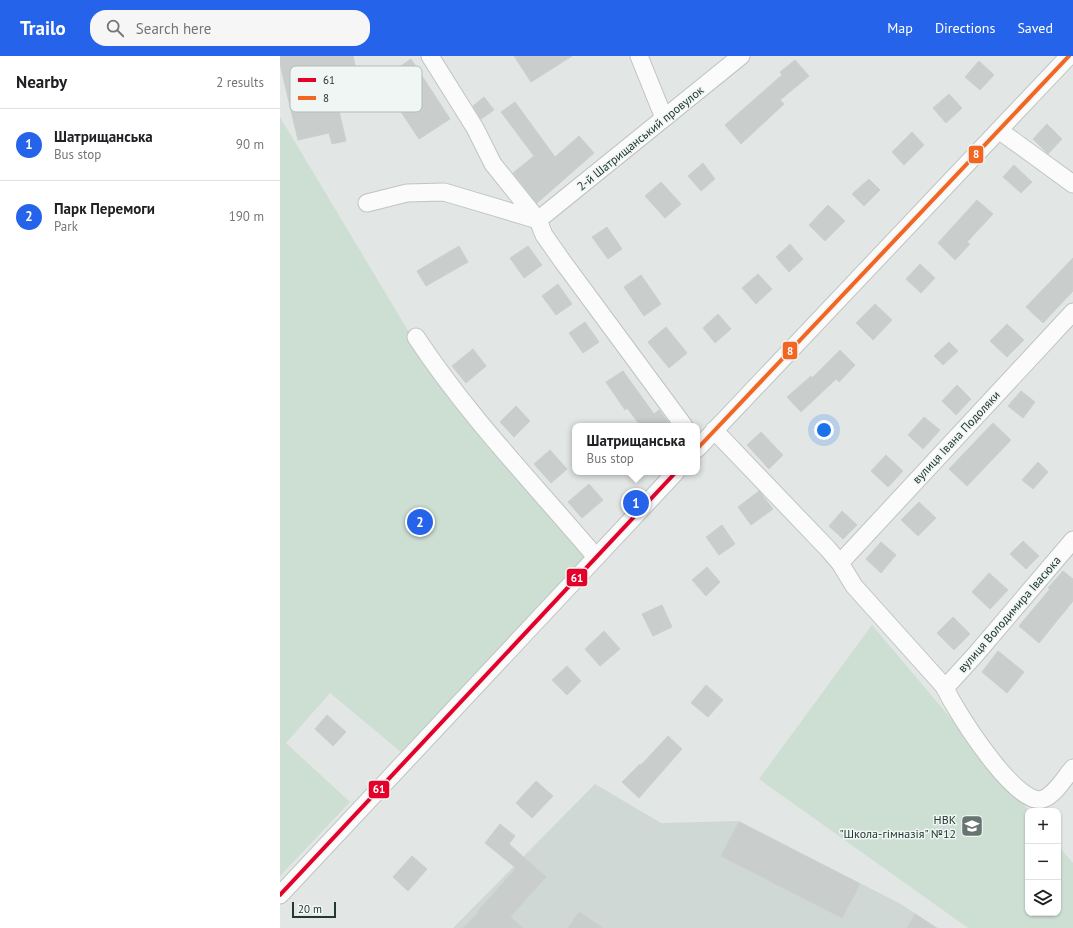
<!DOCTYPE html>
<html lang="en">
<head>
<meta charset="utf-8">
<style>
  :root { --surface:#fff; --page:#f6f6f6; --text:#202124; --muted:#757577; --line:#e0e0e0; --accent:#2563eb }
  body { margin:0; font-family:"PT Sans",sans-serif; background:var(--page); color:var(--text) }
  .controls { position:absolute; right:12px; bottom:12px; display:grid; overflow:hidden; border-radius:8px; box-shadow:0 1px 3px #0004 }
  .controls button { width:36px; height:36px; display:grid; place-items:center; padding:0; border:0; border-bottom:1px solid var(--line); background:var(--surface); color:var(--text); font:20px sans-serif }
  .scale { position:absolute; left:12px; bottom:10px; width:44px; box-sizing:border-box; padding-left:4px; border:2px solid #233733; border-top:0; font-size:11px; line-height:14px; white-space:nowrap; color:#233733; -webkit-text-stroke:3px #f0f6f3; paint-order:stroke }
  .you { position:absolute; left:544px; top:374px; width:14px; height:14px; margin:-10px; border:3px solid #fff; border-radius:50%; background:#1a73e8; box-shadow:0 0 0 6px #1a73e833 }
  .badge { display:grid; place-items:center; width:26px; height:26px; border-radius:50%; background:var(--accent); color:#fff; font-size:13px; font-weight:700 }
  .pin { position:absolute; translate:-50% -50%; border:2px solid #fff; box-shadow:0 1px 4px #0006 }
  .popup { position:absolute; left:292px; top:367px; width:128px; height:52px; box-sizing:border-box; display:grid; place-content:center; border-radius:8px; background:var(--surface); filter:drop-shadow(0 1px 3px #0005); font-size:13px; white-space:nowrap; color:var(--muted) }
  .popup b { font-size:15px; color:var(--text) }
  .popup::after { content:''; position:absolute; left:50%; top:100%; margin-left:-8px; border:8px solid transparent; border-top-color:var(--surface) }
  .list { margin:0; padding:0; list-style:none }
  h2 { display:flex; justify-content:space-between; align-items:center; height:52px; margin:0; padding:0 16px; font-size:17px }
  h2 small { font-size:13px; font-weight:400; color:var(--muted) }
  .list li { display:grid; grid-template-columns:26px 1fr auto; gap:12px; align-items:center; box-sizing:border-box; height:72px; padding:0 16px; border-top:1px solid var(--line) }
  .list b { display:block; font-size:15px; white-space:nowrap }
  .list p { margin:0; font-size:13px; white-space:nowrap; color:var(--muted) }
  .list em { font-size:13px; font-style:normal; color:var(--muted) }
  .icon { flex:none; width:22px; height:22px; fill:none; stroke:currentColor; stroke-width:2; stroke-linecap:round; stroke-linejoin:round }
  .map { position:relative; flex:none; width:793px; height:872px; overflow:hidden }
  header { display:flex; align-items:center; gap:24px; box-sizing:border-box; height:56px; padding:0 20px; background:var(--accent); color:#fff }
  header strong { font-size:19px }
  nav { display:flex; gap:22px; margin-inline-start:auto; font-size:14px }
  .search { width:280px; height:36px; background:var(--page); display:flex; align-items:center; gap:10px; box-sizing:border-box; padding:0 14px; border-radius:16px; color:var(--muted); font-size:15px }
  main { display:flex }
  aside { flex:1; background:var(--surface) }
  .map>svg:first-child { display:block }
  .built { fill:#d0d8d5 }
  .green { fill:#cdded3 }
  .building { fill:#c9cecc; stroke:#cbcfce }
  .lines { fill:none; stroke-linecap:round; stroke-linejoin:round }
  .minor-casing { stroke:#bfc4c2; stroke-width:19 }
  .minor { stroke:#fbfbfb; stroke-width:17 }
  .bus-1-casing { stroke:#f0f6f3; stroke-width:7 }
  .bus-2-casing { stroke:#f0f6f3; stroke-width:7 }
  .bus-1 { stroke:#e4002b; stroke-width:4 }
  .bus-2 { stroke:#f26522; stroke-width:4 }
  .labels { text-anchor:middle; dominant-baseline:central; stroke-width:3; stroke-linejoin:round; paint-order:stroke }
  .street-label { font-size:12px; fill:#233733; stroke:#f0f6f3 }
  .poi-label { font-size:12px; fill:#233733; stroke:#f0f6f3; text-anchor:end }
  .key { fill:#f0f6f3; stroke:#b2bdb9; stroke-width:1 }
  .key-label { font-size:11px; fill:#233733 }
  .line-badge { stroke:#f0f6f3; stroke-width:1.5 }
  .badge-label { font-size:11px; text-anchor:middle; font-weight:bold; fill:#fff }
</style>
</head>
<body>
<header>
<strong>Trailo</strong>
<div class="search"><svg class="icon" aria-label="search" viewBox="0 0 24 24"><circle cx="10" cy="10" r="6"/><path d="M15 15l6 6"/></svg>Search here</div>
<nav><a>Map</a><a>Directions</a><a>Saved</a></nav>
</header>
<main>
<aside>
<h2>Nearby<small>2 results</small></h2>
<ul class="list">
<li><span class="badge">1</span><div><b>Шатрищанська</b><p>Bus stop</p></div><em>90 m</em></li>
<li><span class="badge">2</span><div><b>Парк Перемоги</b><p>Park</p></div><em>190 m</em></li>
</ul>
</aside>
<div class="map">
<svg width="793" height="872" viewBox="0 0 793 872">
  <rect width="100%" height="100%" fill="#e2e7e5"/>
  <path class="built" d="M315 728 381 767 459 765 619 847 658 872H173Z"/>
  <g class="green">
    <path d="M0 61 169 343 309 499 121 696 50 637 6 687 70 746 0 820Z"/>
    <path d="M592 569 749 755 748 857H778V790L793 807V872H688L479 723Z"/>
  </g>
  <g class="building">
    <path d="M0 0H73L80 32 55 38 66 85 52 88 49 77 18 84 0 8Z"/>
    <path d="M234 0H292L251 26Z"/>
    <path d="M131 3 170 63 139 83 100 24Z"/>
    <path d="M515 4 529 20 500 44 504 48 461 88 445 69 502 19 500 16Z"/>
    <path d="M699 5 714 19 700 34 685 21Z"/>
    <path d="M669 38 682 52 666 67 653 52Z"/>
    <path d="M204 41 214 54 201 63 193 50Z"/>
    <path d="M235 46 275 101 299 80 314 97 257 147 233 117 254 100 221 56Z"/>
    <path d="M767 68 782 83 768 98 753 83Z"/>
    <path d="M632 76 644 89 624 109 612 96Z"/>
    <path d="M423 107 435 123 421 135 408 120Z"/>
    <path d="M734 109 752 126 741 137 723 121Z"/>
    <path d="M589 123 600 134 584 150 572 138Z"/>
    <path d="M381 126 401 148 385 162 365 140Z"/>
    <path d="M697 144 713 158 687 186 690 188 675 204 658 187Z"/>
    <path d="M548 149 565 165 545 185 529 169Z"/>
    <path d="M327 171 342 193 328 203 312 181Z"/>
    <path d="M510 188 523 203 509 216 496 201Z"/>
    <path d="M179 190 188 206 146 230 137 215Z"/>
    <path d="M248 190 262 209 244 222 230 202Z"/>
    <path d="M793 202V235L763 267 746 251Z"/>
    <path d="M640 208 655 222 641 237 626 223Z"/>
    <path d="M478 218 492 233 476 248 462 232Z"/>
    <path d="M361 219 381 248 364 260 344 231Z"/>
    <path d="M278 228 292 248 276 259 262 240Z"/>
    <path d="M595 248 612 264 593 284 576 267Z"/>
    <path d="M438 258 451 273 435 287 423 272Z"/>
    <path d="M305 266 319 286 303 297 289 277Z"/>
    <path d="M727 268 744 284 727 301 710 285Z"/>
    <path d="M386 271 407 297 389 312 368 286Z"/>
    <path d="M669 286 678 295 663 309 654 300Z"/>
    <path d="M193 293 206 310 186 327 172 310Z"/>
    <path d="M560 294 575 309 559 326 556 323 521 356 507 341 531 320 532 322Z"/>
    <path d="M343 315 374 358 379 354 391 370H358L360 369 347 352 345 354 326 326Z"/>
    <path d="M677 329 691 343 676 359 662 345Z"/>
    <path d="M741 335 755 346 743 362 728 350Z"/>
    <path d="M236 350 250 365 234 381 220 366Z"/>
    <path d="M644 361 660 374 643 393 628 379Z"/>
    <path d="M713 367 731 384 687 430 669 413Z"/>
    <path d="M481 376 503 399 489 413 467 389Z"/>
    <path d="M270 394 287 413 271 427 254 408Z"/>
    <path d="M606 399 623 415 608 431 591 415Z"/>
    <path d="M758 406 768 416 753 433 742 424Z"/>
    <path d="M309 428 323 444 302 462 288 446Z"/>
    <path d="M479 435 493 453 471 469 458 451Z"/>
    <path d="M639 446 656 462 638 480 621 464Z"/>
    <path d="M562 455 577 469 563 483 549 470Z"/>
    <path d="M442 469 455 488 439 499 426 481Z"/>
    <path d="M743 485 759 500 746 513 730 498Z"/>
    <path d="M601 486 616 499 601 517 586 503Z"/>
    <path d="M427 511 440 526 426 540 412 524Z"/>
    <path d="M783 515 793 523V545L759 587 739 570 770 533 768 532Z"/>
    <path d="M709 517 728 534 710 553 692 536Z"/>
    <path d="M382 549 392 571 373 580 362 558Z"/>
    <path d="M673 561 690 578 674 594 657 577Z"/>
    <path d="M324 575 340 593 320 610 305 593Z"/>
    <path d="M718 595 744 616 727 637 702 616Z"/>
    <path d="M287 610 301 625 287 639 272 624Z"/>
    <path d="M426 629 443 644 428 661 411 647Z"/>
    <path d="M47 659 66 676 53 690 35 673Z"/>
    <path d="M388 680 402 693 359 742 342 726 360 708 361 709Z"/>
    <path d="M256 725 273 740 252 762 236 747Z"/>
    <path d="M459 766 580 828 562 862 441 800Z"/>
    <path d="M220 768 235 780 229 788 266 821 230 861 243 872H183L198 857 197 856 236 812 205 787Z"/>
    <path d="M132 800 147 813 128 835 113 821Z"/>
    <path d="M299 856 323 872H288Z"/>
    <path d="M635 858 656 872H627Z"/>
  </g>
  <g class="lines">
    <g class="minor-casing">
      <g id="minor">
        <path d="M150 0 195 72 213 108 258 164 264 179 283 206 404 370"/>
        <path d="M359 0 384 62"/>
        <path d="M720 75 793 128"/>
        <path d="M87 147 127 137 164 136 258 164 461 0"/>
        <path d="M136 281C188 360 255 429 316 501"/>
        <path d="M434 374 548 493 560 507 574 530 662 628C667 634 669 641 673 647 684 666 738 752 763 743 775 739 785 721 793 712"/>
        <path d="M417 393 789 0"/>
        <path d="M560 507 793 256"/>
        <path d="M665 632 696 598 793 484"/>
        <path d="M0 839 396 416"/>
      </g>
    </g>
    <use href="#minor" class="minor"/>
    <g class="bus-1-casing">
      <path id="bus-1" d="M0 839 396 416"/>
    </g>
    <g class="bus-2-casing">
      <path id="bus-2" d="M417 393 789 0"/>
    </g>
    <use href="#bus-1" class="bus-1"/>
    <use href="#bus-2" class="bus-2"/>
  </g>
  <defs>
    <g id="school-square" transform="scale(1.15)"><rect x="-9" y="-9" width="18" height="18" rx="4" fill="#667571" stroke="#f0f6f3"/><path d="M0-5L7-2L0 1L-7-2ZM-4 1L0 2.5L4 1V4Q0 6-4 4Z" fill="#fff"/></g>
  </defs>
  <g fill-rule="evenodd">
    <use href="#school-square" x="692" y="770"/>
  </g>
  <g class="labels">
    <g class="street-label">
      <text transform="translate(360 82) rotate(-39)">2-й Шатрищанський провулок</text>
      <text transform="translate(676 381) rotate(-47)">вулиця Івана Подоляки</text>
      <text transform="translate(729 558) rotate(-49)">вулиця Володимира Івасюка</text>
    </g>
    <g class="poi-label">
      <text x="676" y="763">НВК<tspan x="676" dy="14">"Школа-гімназія" №12</tspan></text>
    </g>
  </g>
  <rect x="10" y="10" width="132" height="46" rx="6" class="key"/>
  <rect x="18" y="22" width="18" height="4" fill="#e4002b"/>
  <rect x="18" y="40" width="18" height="4" fill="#f26522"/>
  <g class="key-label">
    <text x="43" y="28">61</text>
    <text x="43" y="46">8</text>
  </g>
  <g class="line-badge">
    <rect x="688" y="89" width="16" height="19" rx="4" fill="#f26522"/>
    <rect x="502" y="285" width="16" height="19" rx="4" fill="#f26522"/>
    <rect x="286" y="512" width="22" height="19" rx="4" fill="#e4002b"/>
    <rect x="88" y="724" width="22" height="19" rx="4" fill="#e4002b"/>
  </g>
  <g class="badge-label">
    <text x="696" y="102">8</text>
    <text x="510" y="299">8</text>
    <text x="297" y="526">61</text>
    <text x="99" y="737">61</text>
  </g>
</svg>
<div class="controls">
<button>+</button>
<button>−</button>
<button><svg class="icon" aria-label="layers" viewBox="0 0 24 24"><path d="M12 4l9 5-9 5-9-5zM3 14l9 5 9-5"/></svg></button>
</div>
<div class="scale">20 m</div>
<div class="you"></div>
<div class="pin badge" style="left:356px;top:447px">1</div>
<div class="popup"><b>Шатрищанська</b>Bus stop</div>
<div class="pin badge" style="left:140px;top:466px">2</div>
</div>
</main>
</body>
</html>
